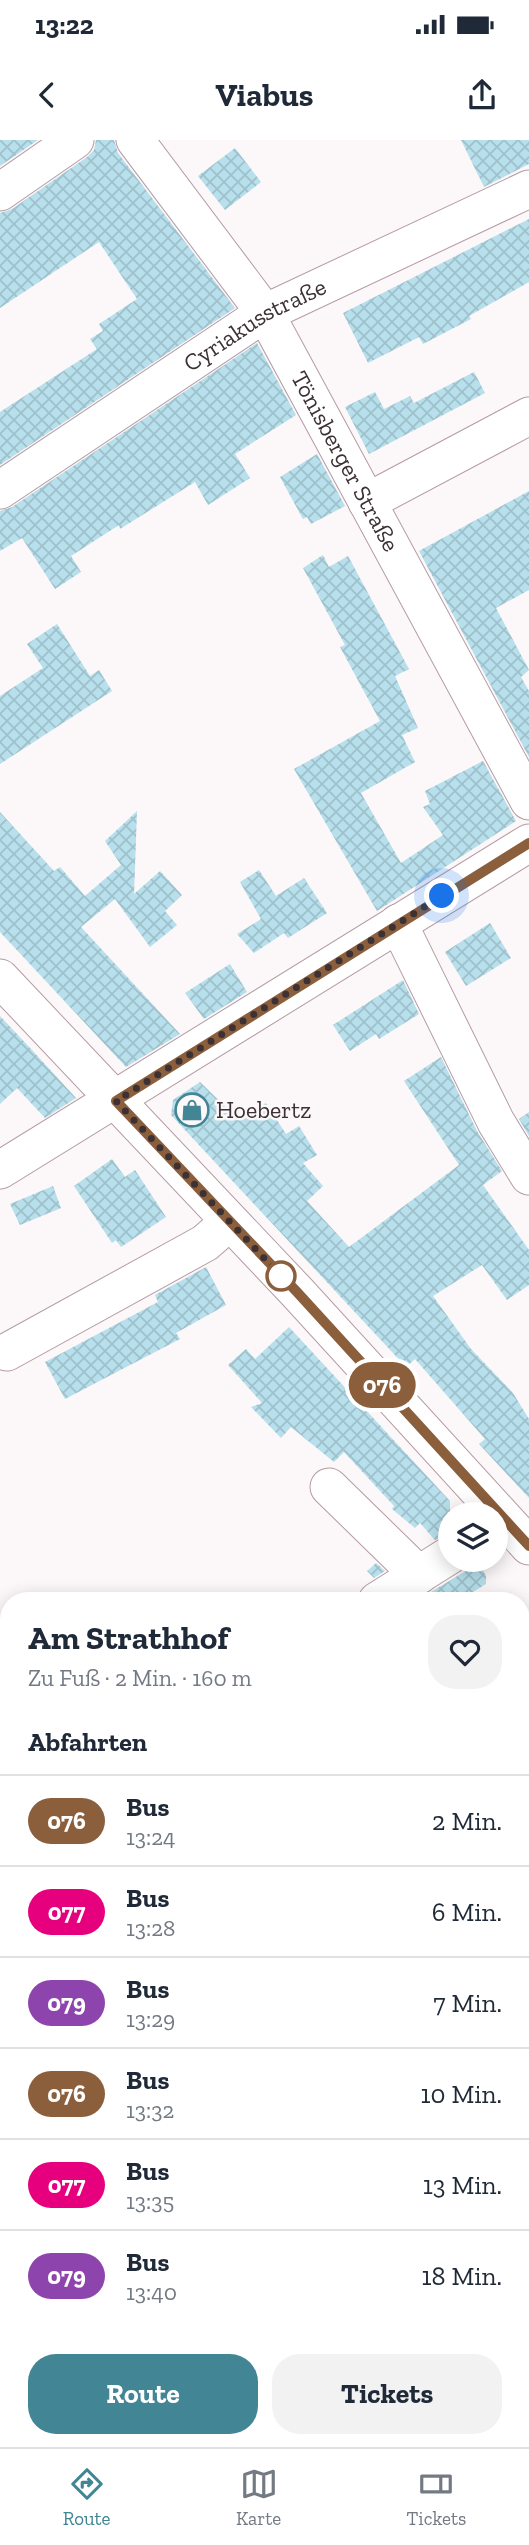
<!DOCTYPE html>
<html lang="de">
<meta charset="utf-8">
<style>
:root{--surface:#fff;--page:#f2f2f3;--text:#1f2937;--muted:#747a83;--line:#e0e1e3;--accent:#428595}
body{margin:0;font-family:"Zilla Slab",serif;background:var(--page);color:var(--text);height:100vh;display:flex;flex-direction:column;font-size:26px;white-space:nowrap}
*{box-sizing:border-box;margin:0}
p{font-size:23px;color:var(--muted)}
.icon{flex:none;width:38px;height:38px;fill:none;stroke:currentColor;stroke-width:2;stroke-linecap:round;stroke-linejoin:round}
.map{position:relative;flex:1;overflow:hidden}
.panel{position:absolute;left:0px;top:1452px;width:530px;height:856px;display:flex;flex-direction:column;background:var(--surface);border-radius:28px 28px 0 0;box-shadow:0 4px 18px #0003}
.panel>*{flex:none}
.badge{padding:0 14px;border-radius:23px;font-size:24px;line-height:46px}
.fabs{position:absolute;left:438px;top:1362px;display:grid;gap:14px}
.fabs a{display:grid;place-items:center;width:70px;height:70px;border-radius:50%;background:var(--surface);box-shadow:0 4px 18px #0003;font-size:35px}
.you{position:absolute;width:35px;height:35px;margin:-18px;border:5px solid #fff;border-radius:50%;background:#1a73e8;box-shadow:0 0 0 10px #1a73e833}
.map>.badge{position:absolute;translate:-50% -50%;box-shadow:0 0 0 4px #fff}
h2{padding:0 28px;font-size:26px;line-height:63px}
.round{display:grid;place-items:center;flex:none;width:74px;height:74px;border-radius:28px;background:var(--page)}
.head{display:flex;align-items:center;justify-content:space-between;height:119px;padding:0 28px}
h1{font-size:33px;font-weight:700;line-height:52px}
.cta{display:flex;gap:14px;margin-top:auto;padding:14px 28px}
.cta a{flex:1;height:80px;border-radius:28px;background:var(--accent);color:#fff;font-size:28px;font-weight:700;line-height:80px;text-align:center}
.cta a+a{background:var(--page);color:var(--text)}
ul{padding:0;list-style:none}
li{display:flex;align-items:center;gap:21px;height:91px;padding:0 28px;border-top:2px solid var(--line)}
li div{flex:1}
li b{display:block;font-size:26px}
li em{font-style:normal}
li .badge{min-width:77px;font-weight:700;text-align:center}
.status{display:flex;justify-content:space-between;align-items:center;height:49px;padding:0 35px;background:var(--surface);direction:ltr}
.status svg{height:19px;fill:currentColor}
header{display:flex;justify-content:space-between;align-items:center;height:91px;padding:0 28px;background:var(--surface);font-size:32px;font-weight:700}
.menu{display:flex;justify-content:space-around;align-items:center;height:98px;border-top:2px solid var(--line);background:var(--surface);font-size:19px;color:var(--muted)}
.menu a{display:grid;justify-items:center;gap:4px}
.menu .on{color:var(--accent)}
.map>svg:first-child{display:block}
.park{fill:url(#park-dots)}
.building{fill:url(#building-cross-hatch)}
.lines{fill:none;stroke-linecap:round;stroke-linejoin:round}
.minor-casing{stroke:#b59ba3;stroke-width:39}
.path{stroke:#9e9698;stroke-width:4.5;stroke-dasharray:5 3.5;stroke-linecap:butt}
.minor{stroke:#fff;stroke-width:37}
.line-casing{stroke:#fff;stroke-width:16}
.line{stroke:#8b5e3c;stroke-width:10}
.walk{stroke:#3c3134;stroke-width:7;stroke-dasharray:0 12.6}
.stop-dot{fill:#fff;stroke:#8b5e3c;stroke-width:3.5}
.labels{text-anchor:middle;stroke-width:5;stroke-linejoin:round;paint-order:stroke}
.street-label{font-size:24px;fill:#3c3134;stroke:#fcf7f8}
.poi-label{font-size:24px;fill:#3c3134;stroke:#fcf7f8;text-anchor:start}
</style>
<div class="status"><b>13:22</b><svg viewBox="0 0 49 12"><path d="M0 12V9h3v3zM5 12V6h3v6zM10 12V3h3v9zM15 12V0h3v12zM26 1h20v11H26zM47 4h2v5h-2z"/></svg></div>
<header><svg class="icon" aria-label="back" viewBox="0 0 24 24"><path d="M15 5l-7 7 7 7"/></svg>Viabus<svg class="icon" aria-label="share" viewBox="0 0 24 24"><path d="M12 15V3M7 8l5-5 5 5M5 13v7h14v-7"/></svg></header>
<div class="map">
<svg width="529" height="2307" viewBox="0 0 529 2307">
<defs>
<pattern id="park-dots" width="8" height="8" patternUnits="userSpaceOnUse" patternTransform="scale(1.75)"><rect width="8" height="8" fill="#eed5dc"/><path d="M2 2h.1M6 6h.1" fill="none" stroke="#cdb7bd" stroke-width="1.8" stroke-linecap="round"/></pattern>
<pattern id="building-cross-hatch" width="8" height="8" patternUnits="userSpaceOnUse" patternTransform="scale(1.75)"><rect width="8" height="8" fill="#b7e0ec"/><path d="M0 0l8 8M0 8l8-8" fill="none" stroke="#9ec1cb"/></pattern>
</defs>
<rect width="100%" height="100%" fill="#fcf7f8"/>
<!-- park -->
<g class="park">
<polygon points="529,1662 529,1767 522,1771 522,1669"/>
<polygon points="0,2054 9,2078 9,2113 0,2118"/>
</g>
<!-- building -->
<g class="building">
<polygon points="0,0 38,0 0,26"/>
<polygon points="96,0 114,0 118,13 235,168 0,325 0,272 97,209 90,199 103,191 99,184 137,159 99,102 0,168 0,73 12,69 87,17 94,10"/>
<polygon points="461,0 529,0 529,24 484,47"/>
<polygon points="235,8 261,42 225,70 198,36"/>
<polygon points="529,79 529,142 469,176 471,179 423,204 419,197 368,223 343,173"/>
<polygon points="257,203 296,275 235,314 250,338 208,365 195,342 120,389 119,385 71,416 81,432 55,449 22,398 0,411 0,371 12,367"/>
<polygon points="474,232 485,253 369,314 345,267 375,252 384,269 410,256 414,263"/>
<polygon points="317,314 345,366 311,384 307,377 303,379 280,337"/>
<polygon points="529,351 529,450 496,468 529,530 521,537 529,551 529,617 419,411"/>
<polygon points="323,415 329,427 348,416 409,529 395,536 418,588 402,595 415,622 361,653 401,723 443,695 423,667 430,664 425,651 483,621 516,681 377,771 294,629 380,581 340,507 345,505 303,428"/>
<polygon points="57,484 90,536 99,530 112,551 0,624 0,556 43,528 27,504"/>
<polygon points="137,671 134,754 160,731 182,755 165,771 177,785 150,807 115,759 81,787 180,894 126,927 0,792 0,672 54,731 60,727 85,756 121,725 105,701"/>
<polygon points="259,730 276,756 304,738 327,773 288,798 284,793 254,813 237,794 261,779 240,742"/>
<polygon points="490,783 511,818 466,846 445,812"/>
<polygon points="230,824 247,852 204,879 185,853"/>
<polygon points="403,840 419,874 379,899 376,894 350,911 333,885"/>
<polygon points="0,876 32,910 76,958 45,978 17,948 0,964"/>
<polygon points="441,917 477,991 502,1031 483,1045 529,1110 529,1145 507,1160 482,1125 433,1156 471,1209 513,1253 529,1279 529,1358 479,1304 485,1299 415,1219 406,1227 171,975 173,960 200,942 239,980 266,963 286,994 299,986 317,1015 303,1023 323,1046 307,1061 349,1107 459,1025 404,941"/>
<polygon points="529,972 529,996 519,979"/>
<polygon points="112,1019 125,1037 135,1030 166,1077 121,1107 116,1100 112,1103 74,1046"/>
<polygon points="53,1046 61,1068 20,1085 10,1064"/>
<polygon points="206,1127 226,1165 176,1193 180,1199 65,1259 45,1222 158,1162 155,1155"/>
<polygon points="289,1187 450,1361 450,1394 435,1400 420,1383 415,1388 392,1369 394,1366 344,1312 334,1322 291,1287 281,1298 251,1267 262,1263 228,1225 246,1209 255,1219"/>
<polygon points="376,1423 385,1431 374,1438 367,1431"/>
<polygon points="479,1423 486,1436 486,1444 458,1461 416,1461"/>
</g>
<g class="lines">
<defs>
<g id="minor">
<path id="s1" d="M 135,0 L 265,173 L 529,661"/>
<polyline points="0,52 75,0"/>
<path id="s2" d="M 0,350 L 265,173 L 529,49"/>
<polyline points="367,362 529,276"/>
<polyline points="398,783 496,982 529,1036"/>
<polyline points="0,838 297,1152 529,1406"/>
<polyline points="0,1030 529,703"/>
<polyline points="7,1212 205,1103 229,1082"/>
<polyline points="329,1347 419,1435"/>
<polyline points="377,1461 450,1415"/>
<polyline points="0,1686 9,1681"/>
<polyline points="522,1954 529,1949"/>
<polyline points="0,2019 9,2043"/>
<polyline points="0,2264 9,2259"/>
<polyline points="115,2300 119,2307"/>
</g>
</defs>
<!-- minor casing -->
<use href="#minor" class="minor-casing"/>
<!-- path -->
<polyline class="path" points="522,1729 529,1723"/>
<!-- minor -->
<use href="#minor" class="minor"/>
</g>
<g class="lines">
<defs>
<polyline id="line" points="529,703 116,961 297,1152 529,1406"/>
</defs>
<!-- line casing -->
<use href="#line" class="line-casing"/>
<!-- line -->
<use href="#line" class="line"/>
<!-- walk -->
<polyline class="walk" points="281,1136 116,961 442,756"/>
</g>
<!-- icons -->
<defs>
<symbol id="shop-ring" viewBox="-11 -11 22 22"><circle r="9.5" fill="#fcf7f8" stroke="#428595" stroke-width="1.5"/><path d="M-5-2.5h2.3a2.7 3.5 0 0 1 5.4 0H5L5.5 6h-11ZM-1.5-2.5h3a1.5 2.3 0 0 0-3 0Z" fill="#428595"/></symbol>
</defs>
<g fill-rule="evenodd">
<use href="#shop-ring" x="173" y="951" width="38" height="38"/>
</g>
<!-- markers -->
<circle class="stop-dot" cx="281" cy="1136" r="14"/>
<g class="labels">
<!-- street labels -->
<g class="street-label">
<text dy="8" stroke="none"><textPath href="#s2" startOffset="304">Cyriakusstraße</textPath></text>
<text dy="8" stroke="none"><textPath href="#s1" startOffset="385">Tönisberger Straße</textPath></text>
</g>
<!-- poi labels -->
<g class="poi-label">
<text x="216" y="978">Hoebertz</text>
</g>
</g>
</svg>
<div class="fabs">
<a><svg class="icon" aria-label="layers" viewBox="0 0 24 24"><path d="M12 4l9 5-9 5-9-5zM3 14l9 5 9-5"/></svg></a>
</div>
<div class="you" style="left:442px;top:756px"></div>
<b class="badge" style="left:382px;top:1245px;background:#8b5e3c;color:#fff">076</b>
<section class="panel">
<div class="head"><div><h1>Am Strathhof</h1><p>Zu Fuß · 2 Min. · 160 m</p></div><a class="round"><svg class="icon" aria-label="heart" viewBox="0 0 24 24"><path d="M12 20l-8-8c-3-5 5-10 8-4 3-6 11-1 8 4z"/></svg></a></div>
<h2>Abfahrten</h2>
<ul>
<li><span class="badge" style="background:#8b5e3c;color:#fff">076</span><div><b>Bus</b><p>13:24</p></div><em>2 Min.</em></li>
<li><span class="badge" style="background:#e6007e;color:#fff">077</span><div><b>Bus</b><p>13:28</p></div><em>6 Min.</em></li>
<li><span class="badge" style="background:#8e44ad;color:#fff">079</span><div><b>Bus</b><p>13:29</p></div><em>7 Min.</em></li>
<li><span class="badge" style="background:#8b5e3c;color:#fff">076</span><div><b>Bus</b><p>13:32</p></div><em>10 Min.</em></li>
<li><span class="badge" style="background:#e6007e;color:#fff">077</span><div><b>Bus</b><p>13:35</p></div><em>13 Min.</em></li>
<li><span class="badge" style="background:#8e44ad;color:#fff">079</span><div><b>Bus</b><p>13:40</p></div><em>18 Min.</em></li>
</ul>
<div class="cta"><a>Route</a><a>Tickets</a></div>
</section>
</div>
<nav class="menu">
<a class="on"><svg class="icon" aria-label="directions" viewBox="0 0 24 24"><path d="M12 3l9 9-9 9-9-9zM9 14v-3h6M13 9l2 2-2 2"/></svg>Route</a>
<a><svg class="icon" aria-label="map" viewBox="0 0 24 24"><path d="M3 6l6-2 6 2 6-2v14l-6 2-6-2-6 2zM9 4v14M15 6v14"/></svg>Karte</a>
<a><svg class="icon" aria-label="tickets" viewBox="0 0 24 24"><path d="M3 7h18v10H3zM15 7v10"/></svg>Tickets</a>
</nav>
